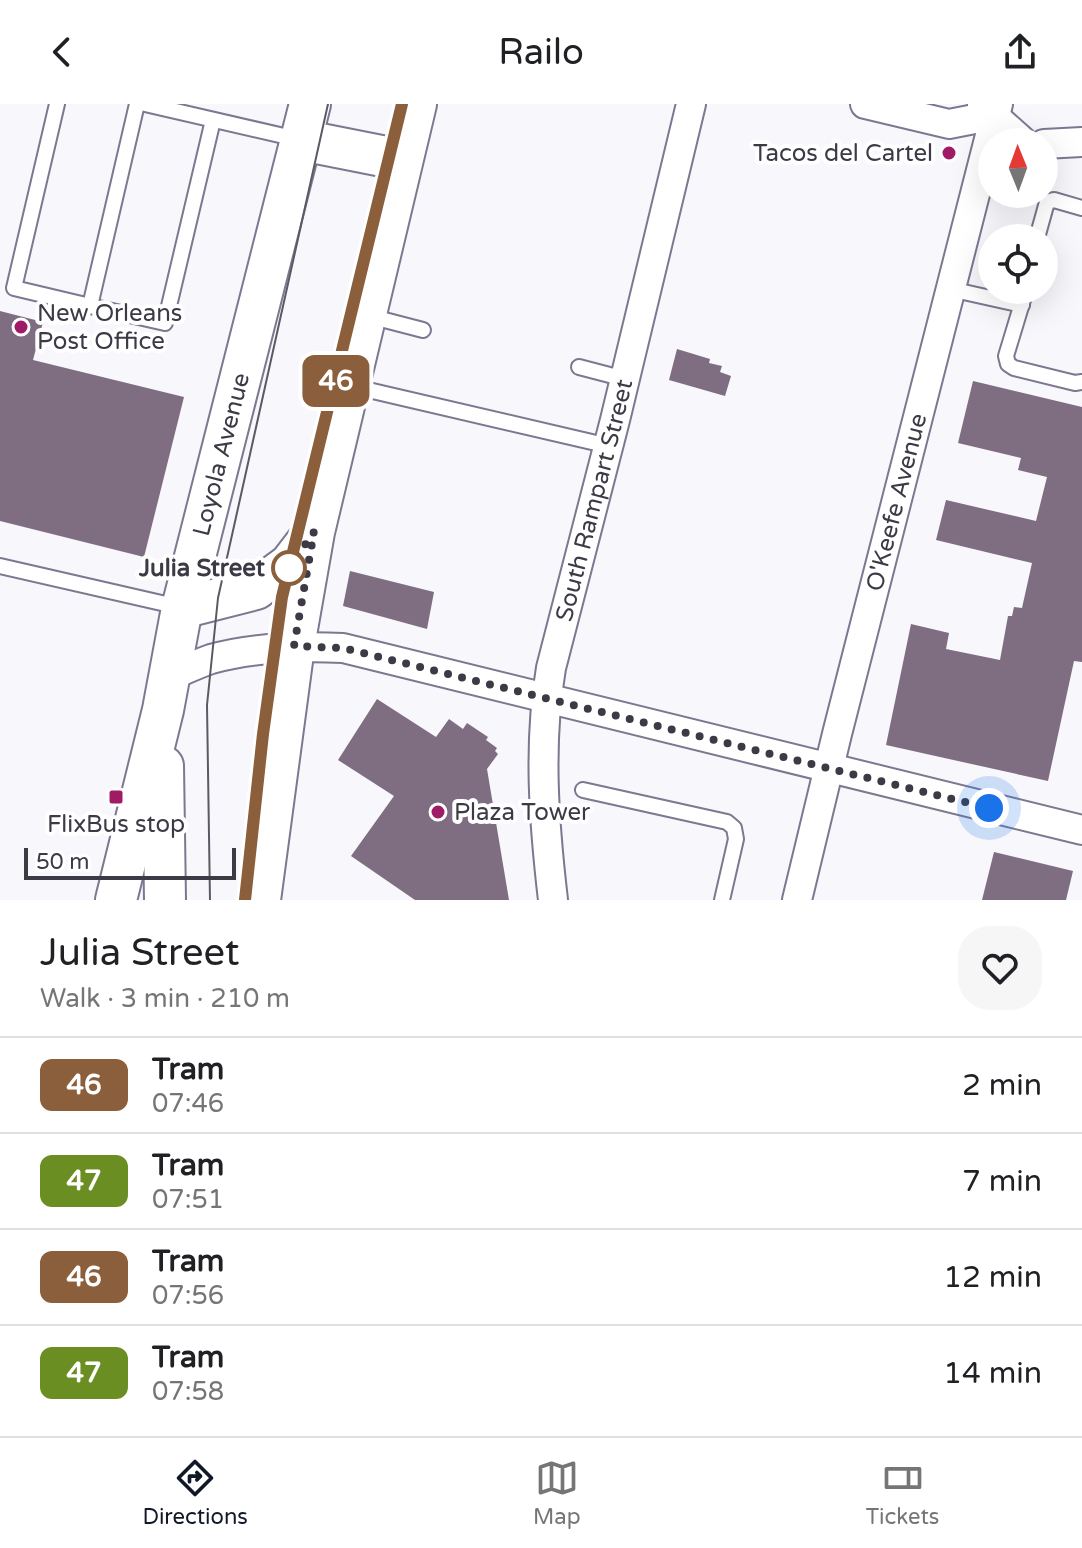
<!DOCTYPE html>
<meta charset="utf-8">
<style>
:root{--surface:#fff;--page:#f6f6f6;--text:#202124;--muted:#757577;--line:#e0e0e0;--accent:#111827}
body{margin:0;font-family:"Varela Round",sans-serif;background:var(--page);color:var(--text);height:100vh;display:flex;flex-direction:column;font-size:30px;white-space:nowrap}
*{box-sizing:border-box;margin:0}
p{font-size:26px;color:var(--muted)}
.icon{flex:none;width:44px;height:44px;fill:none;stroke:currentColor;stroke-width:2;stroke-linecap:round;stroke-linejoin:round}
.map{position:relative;height:796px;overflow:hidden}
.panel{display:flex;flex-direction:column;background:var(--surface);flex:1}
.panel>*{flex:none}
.badge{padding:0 16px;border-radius:12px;font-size:28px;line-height:52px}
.needle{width:52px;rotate:359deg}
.buttons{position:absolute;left:978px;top:24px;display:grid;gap:16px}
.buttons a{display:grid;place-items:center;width:80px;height:80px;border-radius:50%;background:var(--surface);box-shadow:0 8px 32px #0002;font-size:40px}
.scale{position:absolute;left:24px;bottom:20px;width:212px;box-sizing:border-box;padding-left:8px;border:4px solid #3d3a46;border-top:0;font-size:22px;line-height:28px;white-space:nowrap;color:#3d3a46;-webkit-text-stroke:6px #fff;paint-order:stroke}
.you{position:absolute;width:40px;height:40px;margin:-20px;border:6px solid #fff;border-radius:50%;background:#1a73e8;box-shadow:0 0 0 12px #1a73e833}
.map>.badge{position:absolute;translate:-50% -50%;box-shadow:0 0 0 4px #fff}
.round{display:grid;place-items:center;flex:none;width:84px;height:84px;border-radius:32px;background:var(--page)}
.summary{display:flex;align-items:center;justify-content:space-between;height:136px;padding:0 40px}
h1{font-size:38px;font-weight:600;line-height:60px}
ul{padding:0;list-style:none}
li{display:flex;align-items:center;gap:24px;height:96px;padding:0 40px;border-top:2px solid var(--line)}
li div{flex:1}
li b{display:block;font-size:30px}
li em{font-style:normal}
li .badge{min-width:88px;font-weight:700;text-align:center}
header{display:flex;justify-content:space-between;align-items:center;height:104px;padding:0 40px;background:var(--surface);font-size:36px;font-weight:600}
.tabs{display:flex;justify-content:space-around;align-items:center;height:112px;border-top:2px solid var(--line);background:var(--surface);font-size:22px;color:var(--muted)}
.tabs a{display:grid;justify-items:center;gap:4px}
.tabs .current{color:var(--accent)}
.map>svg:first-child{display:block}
.building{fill:#7f6d82}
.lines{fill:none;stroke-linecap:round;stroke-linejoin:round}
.service-casing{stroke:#7d7790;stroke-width:18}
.minor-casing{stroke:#7d7790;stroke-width:32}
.secondary-casing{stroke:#7d7790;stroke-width:44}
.service{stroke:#fff;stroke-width:14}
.minor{stroke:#fff;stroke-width:28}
.secondary{stroke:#fff;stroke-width:40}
.tram{stroke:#5b5963;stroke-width:2}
.line-casing{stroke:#fff;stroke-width:18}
.line{stroke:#8b5e3c;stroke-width:12}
.walk{stroke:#3d3a46;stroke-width:8;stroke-dasharray:0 14.4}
.poi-dot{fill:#a11a66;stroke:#fff;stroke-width:3}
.stop-dot{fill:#fff;stroke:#8b5e3c;stroke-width:4}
.labels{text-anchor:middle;stroke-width:8;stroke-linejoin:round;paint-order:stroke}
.poi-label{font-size:24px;fill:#3d3a46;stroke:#fff;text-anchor:start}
.street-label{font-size:24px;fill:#3d3a46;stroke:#fff}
.stop-label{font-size:24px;font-weight:bold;fill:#3d3a46;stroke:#fff;text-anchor:end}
</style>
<header><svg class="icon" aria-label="back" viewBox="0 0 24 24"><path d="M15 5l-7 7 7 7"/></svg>Railo<svg class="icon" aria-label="share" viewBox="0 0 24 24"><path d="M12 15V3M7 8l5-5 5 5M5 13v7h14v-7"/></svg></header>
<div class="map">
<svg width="1082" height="796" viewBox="0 0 1082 796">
<rect width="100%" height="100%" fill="#f8f7fc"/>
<!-- building -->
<g class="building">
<polygon points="0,207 43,218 33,256 184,293 144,453 0,417"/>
<polygon points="677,245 710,255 709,259 722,262 720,268 731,272 725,292 669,276"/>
<polygon points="973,277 1082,303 1082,558 1074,557 1048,677 886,641 911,520 949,529 946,545 1000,556 1008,512 1012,512 1014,503 1022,504 1032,459 936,436 946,396 1036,417 1047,373 1018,366 1021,354 958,339"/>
<polygon points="350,467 434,488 427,525 343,502"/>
<polygon points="377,595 436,633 449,615 463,625 467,619 488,633 486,636 497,644 495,647 498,650 487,665 509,796 415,796 351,752 394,692 338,656"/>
<polygon points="994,748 1073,767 1066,796 982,796"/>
</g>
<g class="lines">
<defs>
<g id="service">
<polyline points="57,0 14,184 90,202 137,0"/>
<polyline points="145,0 297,35"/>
<polyline points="1037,134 1047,98 1054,96 1082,104"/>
<polyline points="950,185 1022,201"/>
<polyline points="1026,186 1006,252 1008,260 1014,264 1075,279 1082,278"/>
<polyline points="90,202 165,219 213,16"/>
<polyline points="369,212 423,226"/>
<polyline points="579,263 625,275"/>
<polyline points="351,282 609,342"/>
<polyline points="0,462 179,503"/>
<polyline points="583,686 727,718 734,724 736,735 722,796"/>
</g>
<g id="minor">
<polyline points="865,0 949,20 995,11"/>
<polyline points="982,1 1023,38"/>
<polyline points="1044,40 1082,38"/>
<path d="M 170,572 C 184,566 197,560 211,555 C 253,543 299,542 343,544 L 1082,726"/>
<path id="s1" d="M 553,796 C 544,719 538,641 551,564 L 615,316 L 691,0"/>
<path id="s2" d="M 797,796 L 837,630 L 998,0"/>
</g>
<g id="secondary">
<polyline points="301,36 402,56"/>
<polyline points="182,504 256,485 290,460 313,430"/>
<polyline points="163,662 165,796"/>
<path id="s3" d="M 116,796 L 163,606 L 182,504 L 310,0"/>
<polyline points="260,796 294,542 314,428 416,0"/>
</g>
</defs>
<!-- service casing -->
<use href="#service" class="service-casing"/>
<!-- minor casing -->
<use href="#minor" class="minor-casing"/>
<!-- secondary casing -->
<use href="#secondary" class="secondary-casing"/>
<!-- service -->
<use href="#service" class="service"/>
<!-- minor -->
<use href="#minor" class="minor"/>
<!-- secondary -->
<use href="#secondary" class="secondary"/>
<!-- tram -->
<g class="tram">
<polyline points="210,796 207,601 218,494 328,0"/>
<polyline points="245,796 263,630 282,493 401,0"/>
</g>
</g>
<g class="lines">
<defs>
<polyline id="line" points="245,796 263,630 282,493 402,0"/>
</defs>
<!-- line casing -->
<use href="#line" class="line-casing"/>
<!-- line -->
<use href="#line" class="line"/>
<!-- walk -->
<polyline class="walk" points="289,464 314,428 294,542 343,544 989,704"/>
</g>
<!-- markers -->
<g class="poi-dot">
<circle cx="949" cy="49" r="8"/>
<circle cx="21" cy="223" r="8"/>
<rect x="108" y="685" width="16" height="16" rx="4"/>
<circle cx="438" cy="708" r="8"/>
</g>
<circle class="stop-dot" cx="289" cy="464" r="16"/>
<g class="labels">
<!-- poi labels -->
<g class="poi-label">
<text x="933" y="57" text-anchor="end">Tacos del Cartel</text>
<text x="37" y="217">New Orleans<tspan x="37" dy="28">Post Office</tspan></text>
<text x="454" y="716">Plaza Tower</text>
<text x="116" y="728" text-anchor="middle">FlixBus stop</text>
</g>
<!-- street labels -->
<g class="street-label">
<text dy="8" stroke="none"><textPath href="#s3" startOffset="458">Loyola Avenue</textPath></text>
<text dy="8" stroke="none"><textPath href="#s1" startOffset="406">South Rampart Street</textPath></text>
<text dy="8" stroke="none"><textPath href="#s2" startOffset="410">O'Keefe Avenue</textPath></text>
</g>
<!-- stop labels -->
<g class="stop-label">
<text x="265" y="472">Julia Street</text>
</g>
</g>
</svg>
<div class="buttons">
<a><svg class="needle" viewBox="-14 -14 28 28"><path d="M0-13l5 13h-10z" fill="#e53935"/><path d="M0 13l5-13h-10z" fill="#757577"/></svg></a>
<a><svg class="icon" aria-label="locate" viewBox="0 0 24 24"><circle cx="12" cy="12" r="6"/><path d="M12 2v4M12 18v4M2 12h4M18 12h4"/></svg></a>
</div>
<div class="scale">50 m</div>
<div class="you" style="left:989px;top:704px"></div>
<b class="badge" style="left:336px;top:277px;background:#8b5e3c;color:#fff">46</b>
</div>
<section class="panel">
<div class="summary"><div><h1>Julia Street</h1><p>Walk · 3 min · 210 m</p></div><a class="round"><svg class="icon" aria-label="heart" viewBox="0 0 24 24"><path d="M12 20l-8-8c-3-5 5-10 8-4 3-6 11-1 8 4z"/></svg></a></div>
<ul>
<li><span class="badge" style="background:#8b5e3c;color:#fff">46</span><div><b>Tram</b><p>07:46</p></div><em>2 min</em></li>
<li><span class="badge" style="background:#6b8e23;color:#fff">47</span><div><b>Tram</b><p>07:51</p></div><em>7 min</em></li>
<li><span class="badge" style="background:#8b5e3c;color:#fff">46</span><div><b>Tram</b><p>07:56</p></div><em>12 min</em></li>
<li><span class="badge" style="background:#6b8e23;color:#fff">47</span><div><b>Tram</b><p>07:58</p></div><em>14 min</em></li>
</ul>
</section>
<nav class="tabs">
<a class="current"><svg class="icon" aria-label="directions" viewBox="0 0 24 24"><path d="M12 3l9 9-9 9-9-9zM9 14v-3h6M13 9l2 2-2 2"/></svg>Directions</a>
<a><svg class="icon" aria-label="map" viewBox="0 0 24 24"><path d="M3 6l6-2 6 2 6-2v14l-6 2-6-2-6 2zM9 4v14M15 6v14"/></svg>Map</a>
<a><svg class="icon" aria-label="tickets" viewBox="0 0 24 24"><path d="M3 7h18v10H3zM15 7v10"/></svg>Tickets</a>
</nav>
